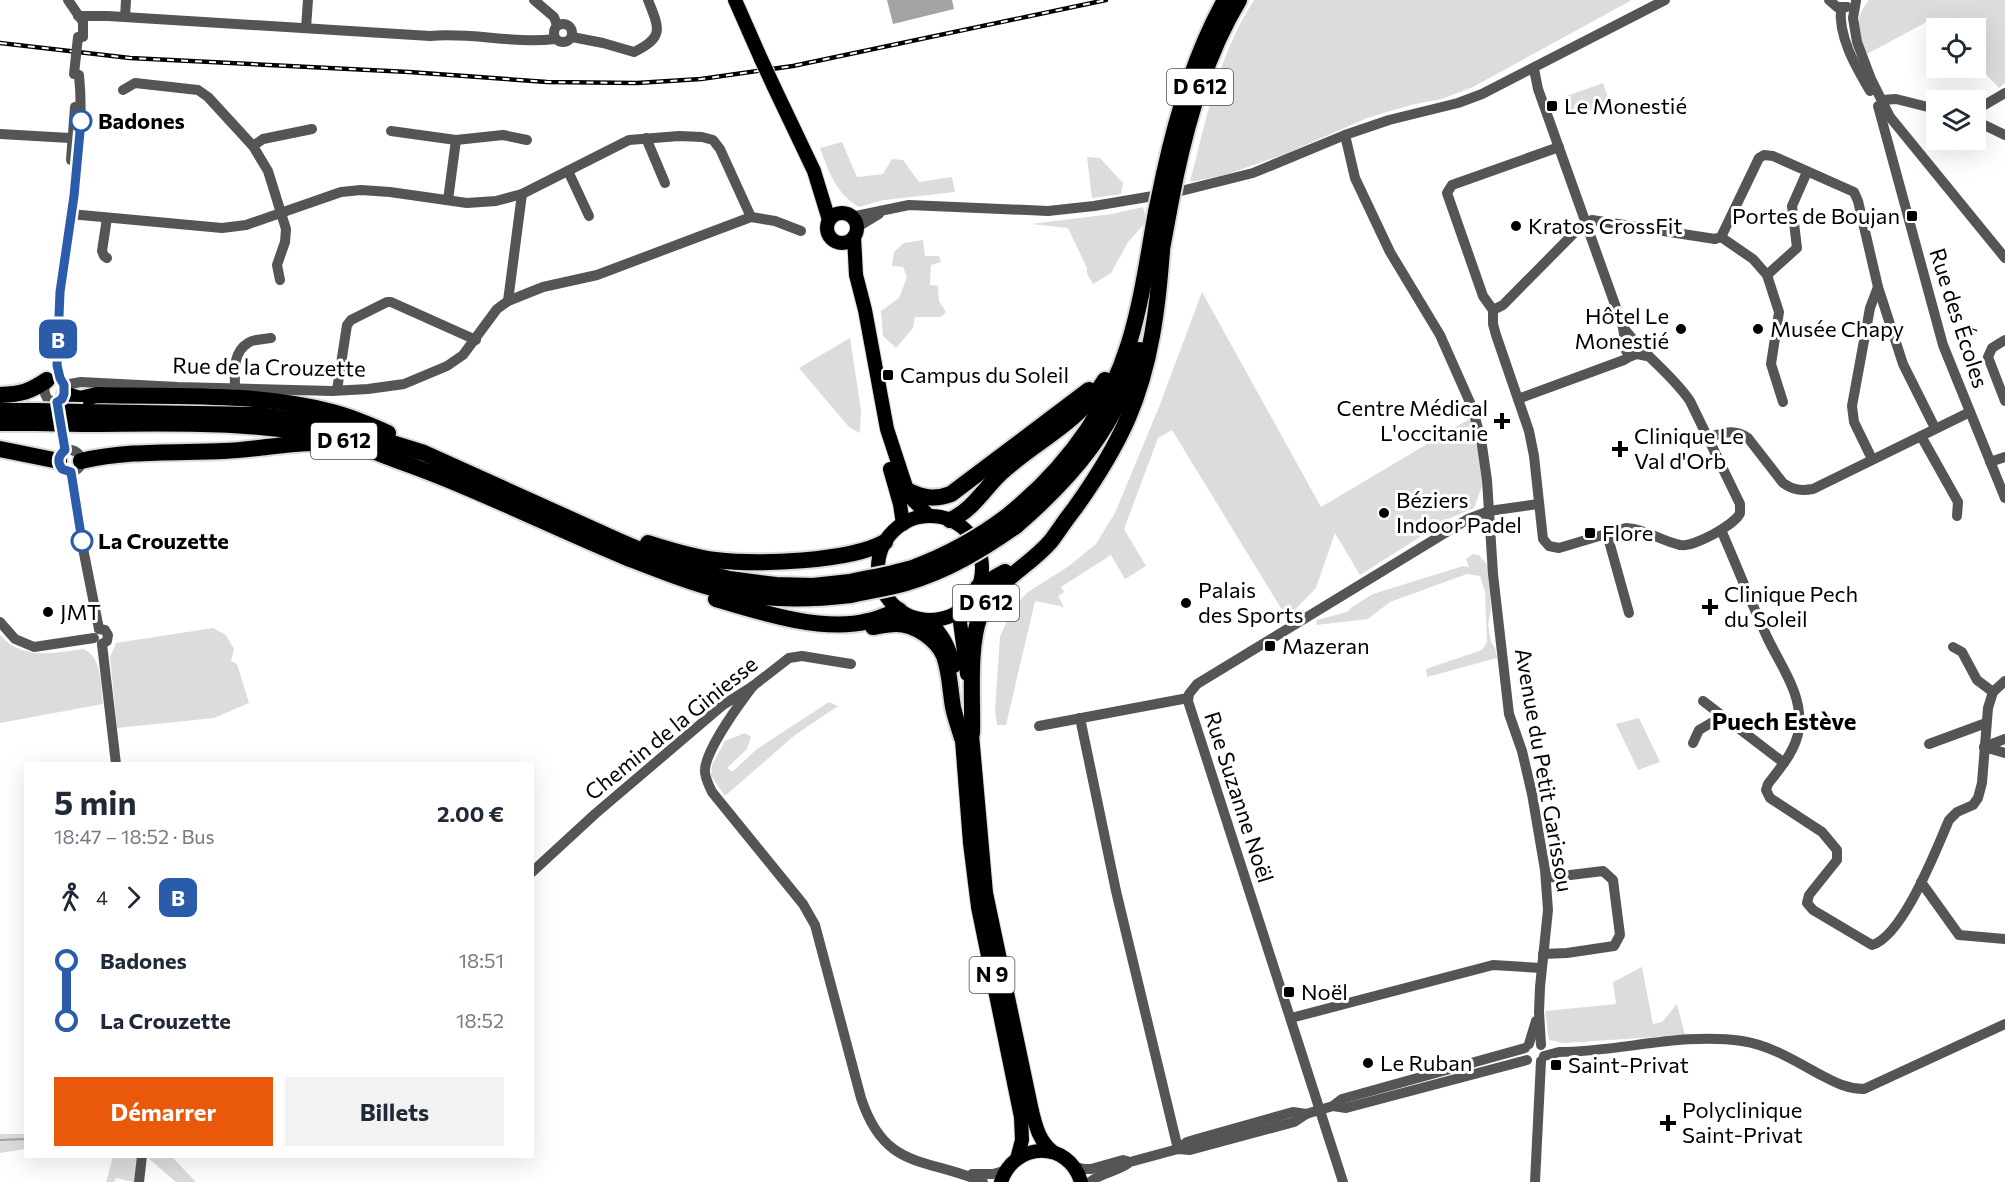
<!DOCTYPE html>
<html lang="fr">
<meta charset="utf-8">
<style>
:root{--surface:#fff;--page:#f2f2f3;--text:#1f2937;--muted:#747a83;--accent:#ea580c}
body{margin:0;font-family:Commissioner,sans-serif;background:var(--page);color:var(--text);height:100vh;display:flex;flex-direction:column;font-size:22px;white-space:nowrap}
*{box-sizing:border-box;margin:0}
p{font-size:20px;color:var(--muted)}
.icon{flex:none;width:33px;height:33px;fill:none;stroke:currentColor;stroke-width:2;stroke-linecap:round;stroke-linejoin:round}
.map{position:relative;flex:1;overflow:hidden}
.details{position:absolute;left:24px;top:762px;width:510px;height:396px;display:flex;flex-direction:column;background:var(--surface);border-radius:0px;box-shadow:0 6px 24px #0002}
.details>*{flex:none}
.badge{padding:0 12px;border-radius:9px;font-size:21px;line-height:39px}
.controls{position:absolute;left:1926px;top:18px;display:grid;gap:12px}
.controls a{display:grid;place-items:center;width:60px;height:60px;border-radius:0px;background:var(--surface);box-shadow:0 6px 24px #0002;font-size:30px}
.map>.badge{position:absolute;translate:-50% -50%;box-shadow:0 0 0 3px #fff}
.legs{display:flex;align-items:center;gap:9px;height:66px;padding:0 30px;font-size:20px}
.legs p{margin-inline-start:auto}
.summary{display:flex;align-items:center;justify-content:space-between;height:102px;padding:0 30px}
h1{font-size:33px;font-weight:700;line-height:45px}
.primary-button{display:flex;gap:12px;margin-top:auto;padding:12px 30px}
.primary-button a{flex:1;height:69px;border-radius:0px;background:var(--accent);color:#fff;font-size:24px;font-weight:700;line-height:69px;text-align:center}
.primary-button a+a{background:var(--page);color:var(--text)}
ul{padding:0 30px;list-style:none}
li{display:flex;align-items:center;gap:21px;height:60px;font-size:22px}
li i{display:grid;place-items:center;width:9px;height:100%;margin:0 8px;background:currentColor}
li i::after{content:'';width:15px;height:15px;margin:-8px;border:4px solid;border-radius:50%;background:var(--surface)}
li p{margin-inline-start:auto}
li:first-child i{background:linear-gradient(#0000 50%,currentColor 0)}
li:last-child i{background:linear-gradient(currentColor 50%,#0000 0)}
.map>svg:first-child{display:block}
.green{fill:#dcdcdc}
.water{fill:#a3a3a3}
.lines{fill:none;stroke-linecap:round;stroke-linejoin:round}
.stream{stroke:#a3a3a3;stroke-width:2}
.major-casing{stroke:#dbdbdb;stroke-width:16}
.highway-casing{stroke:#dbdbdb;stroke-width:20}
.minor{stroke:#555;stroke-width:10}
.major{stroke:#000;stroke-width:14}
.highway{stroke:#000;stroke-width:16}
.rail-casing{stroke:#000;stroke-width:4.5}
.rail{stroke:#fff;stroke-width:2;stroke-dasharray:7;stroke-linecap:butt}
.major-bridge-casing{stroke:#dbdbdb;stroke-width:16;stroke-linecap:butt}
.highway-bridge-casing{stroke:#dbdbdb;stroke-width:20;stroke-linecap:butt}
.minor-bridge{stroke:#555;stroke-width:10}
.major-bridge{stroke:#000;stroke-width:14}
.highway-bridge{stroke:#000;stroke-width:16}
.line-1-casing{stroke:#fff;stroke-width:14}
.line-1{stroke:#2a5caa;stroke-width:9}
.poi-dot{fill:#000;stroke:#fff;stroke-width:2}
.stop-1-dot{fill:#fff;stroke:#2a5caa;stroke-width:3}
.labels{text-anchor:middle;stroke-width:6;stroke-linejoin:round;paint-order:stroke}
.shield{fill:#fff;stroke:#4c4c4c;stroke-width:1.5}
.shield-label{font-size:21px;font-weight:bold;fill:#000}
.poi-label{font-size:22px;fill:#000;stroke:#fff;text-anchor:start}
.stop-label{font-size:22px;font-weight:bold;fill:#000;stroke:#fff;text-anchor:start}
.street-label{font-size:22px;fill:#000;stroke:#fff}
.neighbourhood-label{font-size:24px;font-weight:bold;fill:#000;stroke:#fff}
</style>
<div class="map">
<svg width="2005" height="1182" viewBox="0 0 2005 1182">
<rect width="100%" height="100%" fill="#fff"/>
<!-- green -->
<g class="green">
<path d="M 1254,0 L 1632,0 L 1473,87 L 1441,99 L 1411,105 L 1367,118 L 1285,154 L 1225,175 L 1190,182 C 1207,117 1217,58 1254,0 Z"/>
<path d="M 1869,0 L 2005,0 L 2005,83 L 1999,88 L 1976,64 L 1976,28 L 1945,28 L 1936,17 L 1867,54 L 1864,52 C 1858,30 1853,19 1869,0 Z"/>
<polygon points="1603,83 1610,103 1571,117 1564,97"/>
<path d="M 842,142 L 857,177 L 883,174 L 892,159 L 903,160 L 919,182 L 952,177 L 955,192 L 884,200 L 859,207 C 836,193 829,173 820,148 Z"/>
<polygon points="1087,157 1100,158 1123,183 1121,194 1092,198"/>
<polygon points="1143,207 1147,221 1128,242 1111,273 1093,284 1087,274 1087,268 1068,228 1031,224 1112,214"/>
<polygon points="923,240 925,256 939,256 941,262 931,265 930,285 938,286 939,301 946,312 941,317 915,317 913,328 896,348 883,336 881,311 899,298 907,277 903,267 892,266 894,252 904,243"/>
<polygon points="1202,292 1321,507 1471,418 1484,481 1474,508 1448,519 1360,575 1335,533 1316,588 1287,618 1172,430 1158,438 1124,529 1146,566 1125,579 1111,555 1061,587 1064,592 1058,596 1064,607 1035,601 1006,725 997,725 995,710 1000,637 1012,608 1028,592 1069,566 1096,544 1115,513 1159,407"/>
<polygon points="850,338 861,410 860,433 849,427 799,368"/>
<polygon points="1473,554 1479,555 1488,566 1491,609 1488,625 1491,642 1495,648 1497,658 1427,677 1426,669 1482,650 1487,642 1485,592 1480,576 1467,574 1390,602 1368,619 1316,625 1317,620 1347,612 1352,607 1373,594 1463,566 1469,567 1466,559"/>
<polygon points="213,628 226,635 234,649 231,661 237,664 249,703 214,718 117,728 110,657 116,643"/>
<path d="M 0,635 C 24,661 52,653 83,649 C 102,655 101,687 103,704 L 0,723 Z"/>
<polygon points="829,702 838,706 795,735 725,796 711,776 712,765 725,741 745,733 751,737 747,749 727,768 732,772 757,749"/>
<polygon points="1639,718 1660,762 1638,770 1616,724"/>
<polygon points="1642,967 1653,1024 1662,1022 1677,1004 1685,1035 1564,1043 1549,1040 1545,1011 1616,1004 1613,982"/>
<polygon points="0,1134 25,1134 25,1149 0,1153"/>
<polygon points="113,1157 137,1157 134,1182 116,1178 114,1182 106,1182"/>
<polygon points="147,1157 172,1157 196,1182 176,1182"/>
</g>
<!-- water -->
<polygon class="water" points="887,0 952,0 954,9 893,24"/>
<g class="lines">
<!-- stream -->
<polyline class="stream" points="0,1140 26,1139"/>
<defs>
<g id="major">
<polyline points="735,0 761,59"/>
<polyline points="774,87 814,171 829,220"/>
<circle cx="842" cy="228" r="15"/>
<polyline points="854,237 856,275 865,310 887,429 907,490 913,500 929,516"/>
<polyline points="890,469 900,504 903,524"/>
<circle cx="930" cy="568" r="52"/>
<polyline points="963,608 960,622 967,674"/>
<path d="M 928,620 C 943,634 949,647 954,666"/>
<path d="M 971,723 L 986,893 L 1032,1111 C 1036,1127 1039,1141 1053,1152"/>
<polyline points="961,727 970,843 978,907 1021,1117 1022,1140 1017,1159"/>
<path d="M 1001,1182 C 1014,1141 1069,1140 1081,1182"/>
</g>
<g id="highway">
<path d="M 1164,174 C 1177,114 1195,54 1225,0"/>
<path d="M 1176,175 C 1189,115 1207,53 1239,0"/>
<polyline points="1160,260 1169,211"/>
<path d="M 65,394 L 80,399 L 97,395 C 174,397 258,392 332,412 C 352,417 370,425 388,433"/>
<path d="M 0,395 C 22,394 29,392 47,380"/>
<polyline points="0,411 37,411"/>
<polyline points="83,412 259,415 313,422 379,439 424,453 619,541 666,561 702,572 729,579 776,585 813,586 850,582"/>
<polyline points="0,423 36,423"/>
<path d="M 82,424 C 170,424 260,419 345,441 C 362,446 379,454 396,460 C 476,488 552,527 630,559 C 660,570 689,583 720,590 C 763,601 808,600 851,595"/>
<polyline points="0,449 59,461"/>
<path d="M 81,461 C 128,450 176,453 224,451 C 255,450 285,443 316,443"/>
<path d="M 907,490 C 922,498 935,500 951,494 L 1089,390"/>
<path d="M 1006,517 C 1063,471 1107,414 1129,343 C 1142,301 1148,256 1156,212"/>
<path d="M 950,520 C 972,511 984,489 1001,473 C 1037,440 1079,423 1105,380"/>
<path d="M 1016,526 C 1075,475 1116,426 1139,350"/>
<path d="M 648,543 C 670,550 693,557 715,560 C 757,565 849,562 885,542"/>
<polyline points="978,587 1005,572"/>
<path d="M 716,599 C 759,612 824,633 868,621 C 879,619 889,614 899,610"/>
<path d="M 873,627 C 880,626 888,624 896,624 C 915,624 937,639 944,656 C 950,672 950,690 953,707 C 955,717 959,728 962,738"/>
<path d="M 972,733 C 973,700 968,646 980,616 C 994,581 1028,568 1051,541 C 1059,530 1067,518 1075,508 C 1095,480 1114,450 1128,418 C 1151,365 1158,306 1162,250"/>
</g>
</defs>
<!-- major casing -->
<use href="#major" class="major-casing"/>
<!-- highway casing -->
<use href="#highway" class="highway-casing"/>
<!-- minor -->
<g class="minor">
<polyline points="68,0 83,22 83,37"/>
<polyline points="534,0 554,17 557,25"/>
<polyline points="1829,0 1837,7 1847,7"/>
<polyline points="1856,1 1853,18 1857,42 1871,79 1890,117 2005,258"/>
<path d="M 1841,8 C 1838,37 1856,67 1870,91"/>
<path d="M 78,16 L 108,16 L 430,36 C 472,32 513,44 555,39"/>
<polyline points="125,17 126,0"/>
<circle cx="563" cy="33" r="9"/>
<polyline points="306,28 308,0"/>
<path d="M 572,37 L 603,43 L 634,52 C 665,37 659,28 648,0"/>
<polyline points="1534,69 1538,89 1623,327 1626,351 1631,356 1637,354 1647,356"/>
<polyline points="123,90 135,83 198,90 208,97 253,146 268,171 286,229 285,242 277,265 280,280"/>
<polyline points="1882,100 1896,99 1936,109"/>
<polyline points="1878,106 1943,345 2005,498"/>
<polyline points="1976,110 2005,93"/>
<polyline points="1976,121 2005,135"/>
<polyline points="391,131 456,140 503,135 527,140"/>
<polyline points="0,134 70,138 76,142"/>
<polyline points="1345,135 1355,178 1390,252 1440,335 1472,407 1481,439 1487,480 1493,574 1509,714 1522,751 1532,794 1545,870 1548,910 1540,987 1539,1012 1541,1045"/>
<polyline points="646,138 665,183"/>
<polyline points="253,146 263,139 312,129"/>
<polyline points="71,160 75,107"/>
<polyline points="568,171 589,216"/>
<polyline points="448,200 456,140"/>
<polyline points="70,214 222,228 246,225 341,192 361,190 390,192 467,203 496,201 522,194 629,140 679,136 702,137 713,140 720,149 751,217"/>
<polyline points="851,217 909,205 1048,211 1094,206 1177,192 1253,173 1345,135 1389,120 1458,103 1482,94 1665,0"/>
<polyline points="107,218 102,251 104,256 107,258"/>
<polyline points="856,228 879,214"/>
<polyline points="1721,237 1753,259 1767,275 1779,312 1771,364 1783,402"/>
<polyline points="1767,275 1797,248 1792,206 1807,172"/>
<polyline points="508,301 522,194"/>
<polyline points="1493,310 1483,296 1447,193 1452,185 1559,147"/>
<path d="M 1623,327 C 1642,354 1671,373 1690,401 L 1740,504 C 1740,506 1740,511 1740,513 C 1735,525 1692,548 1680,545 C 1661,541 1646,529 1626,528 L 1559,548 L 1549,546 L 1543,539 L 1534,456 L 1529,431 L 1496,335 L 1493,324 L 1493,310 L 1503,305 L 1585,222 L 1592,220 L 1715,239 L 1721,237 L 1759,158 L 1764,155 L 1773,156 L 1854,192 L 1858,201 L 1878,287 L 1903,364 L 1935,428"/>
<polyline points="2005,340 1992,348 1988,357 2005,401"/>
<path d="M 47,380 C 43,387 44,394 48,400 L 57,402"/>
<polyline points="64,385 81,382 178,387 332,391 368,389 404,384 447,366 463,355 497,309 508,301 543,287 597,275 751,217 775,221 801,231"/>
<path d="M 235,388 C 235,372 232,353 248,343 C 253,339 265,339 271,338"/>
<polyline points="337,390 347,325 351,320 387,302 391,302 476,340"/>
<polyline points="1518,399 1624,360 1631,356"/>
<path d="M 57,402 C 62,400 64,397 65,392 C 65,382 58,376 57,366 C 54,347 59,322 60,302 C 63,226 87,152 79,75"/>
<polyline points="60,418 65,450"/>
<polyline points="1921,436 1958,502 1957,516"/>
<path d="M 1709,437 C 1723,433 1735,428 1748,438 L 1783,483 C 1793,490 1801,491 1813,489 L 1970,412"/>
<circle cx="70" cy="461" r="11"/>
<polyline points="1872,459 1854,422 1852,406 1870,308 1878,287"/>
<polyline points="1990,462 2005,457"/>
<polyline points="71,472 77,518 99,629"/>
<path d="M 1721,530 C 1737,566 1751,603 1768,639 C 1782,668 1803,695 1799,729 C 1796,750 1781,767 1768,784 L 1766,790 L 1770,798 L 1822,832 L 1837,850 L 1837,860 L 1809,895 L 1807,903 L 1813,910 L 1872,945 C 1903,936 1936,850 1949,820 L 1957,812 L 1973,805 L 1978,798 L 1982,783 L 1988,708 L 1993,692 L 2005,681"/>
<polyline points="1607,534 1629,613"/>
<polyline points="0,622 15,639 34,647 94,638"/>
<polyline points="99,629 105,630 108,635 107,641 102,644"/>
<polyline points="102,644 116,764"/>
<polyline points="1953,647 1962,652 1977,680 1993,692"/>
<path d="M 753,686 C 740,703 707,748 705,769 C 704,777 709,785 712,792 L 803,904 L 815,925 L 861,1098 C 885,1171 926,1157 983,1182"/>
<polyline points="1703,701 1784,763"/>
<polyline points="1080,718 1116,891 1178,1149"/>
<polyline points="1039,726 1188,698"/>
<polyline points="1693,743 1699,730 1723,716"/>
<polyline points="1929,744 1986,723"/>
<polyline points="1984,747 2005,739"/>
<polyline points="1984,747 2005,753"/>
<polyline points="532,872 595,814 723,705 753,686 789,658 802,656 851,664"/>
<polyline points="1921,882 1959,935 2005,939"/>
<polyline points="1543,954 1567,953 1614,946 1620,935 1613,880 1603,871 1546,878"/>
<polyline points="1291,1018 1493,965 1541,968"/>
<polyline points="1529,1044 1536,1021"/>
<path d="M 1544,1056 L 1559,1052 C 1619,1052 1683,1032 1742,1041 C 1769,1045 1794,1060 1817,1073 C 1833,1081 1845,1089 1864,1089 L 2005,1024"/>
<polyline points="1333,1106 1346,1108 1527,1060"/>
<polyline points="1178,1149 1187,1142 1197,1139 1293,1112 1306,1114"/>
<polyline points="1074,1167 1084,1169 1091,1169 1123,1160 1127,1161"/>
<polyline points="972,1174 993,1174 1007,1170"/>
<polyline points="139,1182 142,1156"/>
<path d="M 1090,1182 C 1102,1172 1118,1172 1130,1162 L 1178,1149 L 1190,1150 L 1294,1122 L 1306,1114 L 1333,1106 L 1342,1099 L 1525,1048"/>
<polyline points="1343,1182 1188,701 1189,694 1197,684 1468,519 1489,511 1538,504"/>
<polyline points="1535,1182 1541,1061"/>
</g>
<!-- major -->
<use href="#major" class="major"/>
<!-- highway -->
<use href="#highway" class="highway"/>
<defs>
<polyline id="rail" points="0,43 130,58 409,72 547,82 637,83 701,79 793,66 1106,0"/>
</defs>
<!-- rail casing -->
<use href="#rail" class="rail-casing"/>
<!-- rail -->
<use href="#rail" class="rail"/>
<defs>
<polyline id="major-bridge" points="761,59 774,87"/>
<g id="highway-bridge">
<polyline points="1169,211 1176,175"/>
<polyline points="1156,212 1164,174"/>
<polyline points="37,411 83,412"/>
<polyline points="36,423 82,424"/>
<path d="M 850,582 C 872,577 894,574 915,567 C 947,555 978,538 1006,517"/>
<path d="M 851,595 C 869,591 888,588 906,583 C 947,571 982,550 1016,526"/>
</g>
</defs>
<!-- major-bridge casing -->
<use href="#major-bridge" class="major-bridge-casing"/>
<!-- highway-bridge casing -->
<use href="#highway-bridge" class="highway-bridge-casing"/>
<!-- minor-bridge -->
<polyline class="minor-bridge" points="74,74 78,37"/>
<!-- major-bridge -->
<use href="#major-bridge" class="major-bridge"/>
<!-- highway-bridge -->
<use href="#highway-bridge" class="highway-bridge"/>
</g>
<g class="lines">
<defs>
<path id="line-1" d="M 81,121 L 74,196 L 60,292 L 57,365 L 60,378 L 64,385 L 64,394 L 62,399 L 57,402 L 65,450 C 58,456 57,462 62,469 L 71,472 L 82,541"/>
</defs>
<!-- line-1 casing -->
<use href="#line-1" class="line-1-casing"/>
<!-- line-1 -->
<use href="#line-1" class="line-1"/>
</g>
<!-- markers -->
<g class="poi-dot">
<rect x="1546" y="100" width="12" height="12" rx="3"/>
<rect x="1906" y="210" width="12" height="12" rx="3"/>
<circle cx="1516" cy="226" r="6"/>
<circle cx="1681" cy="329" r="6"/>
<circle cx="1758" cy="329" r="6"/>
<rect x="882" y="369" width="12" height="12" rx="3"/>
<path d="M1499 412h6v6h6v6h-6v6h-6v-6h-6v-6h6z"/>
<path d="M1617 440h6v6h6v6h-6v6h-6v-6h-6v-6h6z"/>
<circle cx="1384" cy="513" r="6"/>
<rect x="1584" y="527" width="12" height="12" rx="3"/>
<circle cx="1186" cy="603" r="6"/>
<path d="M1707 598h6v6h6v6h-6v6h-6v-6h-6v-6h6z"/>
<circle cx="48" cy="612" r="6"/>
<rect x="1264" y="640" width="12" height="12" rx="3"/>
<rect x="1283" y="986" width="12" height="12" rx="3"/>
<circle cx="1368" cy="1063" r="6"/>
<rect x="1550" y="1059" width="12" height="12" rx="3"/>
<path d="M1665 1114h6v6h6v6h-6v6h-6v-6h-6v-6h6z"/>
</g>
<g class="stop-1-dot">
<circle cx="81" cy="121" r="10"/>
<circle cx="82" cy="541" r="10"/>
</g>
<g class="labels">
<!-- shield labels -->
<g class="shield">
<rect x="1167" y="69" width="66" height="36" rx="4.5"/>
<rect x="311" y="423" width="66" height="36" rx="4.5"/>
<rect x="953" y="585" width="66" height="36" rx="4.5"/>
<rect x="969.5" y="957" width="45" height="36" rx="4.5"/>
</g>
<g class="shield-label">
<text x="1200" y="94">D 612</text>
<text x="344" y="448">D 612</text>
<text x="986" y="610">D 612</text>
<text x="992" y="982">N 9</text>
</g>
<!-- poi labels -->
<g class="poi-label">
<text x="1564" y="114">Le Monestié</text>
<text x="1900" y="224" text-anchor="end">Portes de Boujan</text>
<text x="1528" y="234">Kratos CrossFit</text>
<text x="1669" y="324" text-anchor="end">Hôtel Le<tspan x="1669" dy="25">Monestié</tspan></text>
<text x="1770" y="337">Musée Chapy</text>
<text x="900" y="383">Campus du Soleil</text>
<text x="1488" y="416" text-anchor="end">Centre Médical<tspan x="1488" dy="25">L'occitanie</tspan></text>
<text x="1634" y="444">Clinique Le<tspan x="1634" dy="25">Val d'Orb</tspan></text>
<text x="1396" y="508">Béziers<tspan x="1396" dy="25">Indoor Padel</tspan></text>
<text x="1602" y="541">Flore</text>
<text x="1198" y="598">Palais<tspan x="1198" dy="25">des Sports</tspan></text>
<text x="1724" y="602">Clinique Pech<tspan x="1724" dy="25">du Soleil</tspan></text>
<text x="60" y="620">JMT</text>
<text x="1282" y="654">Mazeran</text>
<text x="1301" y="1000">Noël</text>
<text x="1380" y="1071">Le Ruban</text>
<text x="1568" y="1073">Saint-Privat</text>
<text x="1682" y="1118">Polyclinique<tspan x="1682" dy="25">Saint-Privat</tspan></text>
</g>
<!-- stop labels -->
<g class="stop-label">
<text x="98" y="129">Badones</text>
<text x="98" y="549">La Crouzette</text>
</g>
<!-- street labels -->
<g class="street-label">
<text transform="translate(1959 318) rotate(72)" y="8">Rue des Écoles</text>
<text transform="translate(269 367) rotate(1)" y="8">Rue de la Crouzette</text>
<text transform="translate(671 728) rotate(-39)" y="8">Chemin de la Giniesse</text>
<text transform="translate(1544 770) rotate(80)" y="8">Avenue du Petit Garissou</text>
<text transform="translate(1239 797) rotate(72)" y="8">Rue Suzanne Noël</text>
</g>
<!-- neighbourhood labels -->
<g class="neighbourhood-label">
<text x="1784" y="730">Puech Estève</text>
</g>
</g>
</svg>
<div class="controls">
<a><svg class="icon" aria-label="locate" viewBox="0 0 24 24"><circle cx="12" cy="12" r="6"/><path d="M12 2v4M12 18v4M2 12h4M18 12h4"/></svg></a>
<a><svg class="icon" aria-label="layers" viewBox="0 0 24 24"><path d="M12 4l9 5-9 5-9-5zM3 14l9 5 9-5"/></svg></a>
</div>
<b class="badge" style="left:58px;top:339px;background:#2a5caa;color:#fff">B</b>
<section class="details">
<div class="summary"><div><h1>5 min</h1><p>18:47 – 18:52 · Bus</p></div><b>2.00 €</b></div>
<div class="legs"><svg class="icon" aria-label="walk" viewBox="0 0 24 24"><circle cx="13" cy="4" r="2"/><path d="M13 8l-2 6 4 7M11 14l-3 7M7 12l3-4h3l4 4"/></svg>4<svg class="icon" aria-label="forward" viewBox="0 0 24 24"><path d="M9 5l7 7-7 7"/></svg><b class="badge" style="background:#2a5caa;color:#fff">B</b></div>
<ul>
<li><i style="color:#2a5caa"></i><b>Badones</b><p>18:51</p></li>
<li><i style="color:#2a5caa"></i><b>La Crouzette</b><p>18:52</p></li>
</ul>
<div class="primary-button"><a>Démarrer</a><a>Billets</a></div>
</section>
</div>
